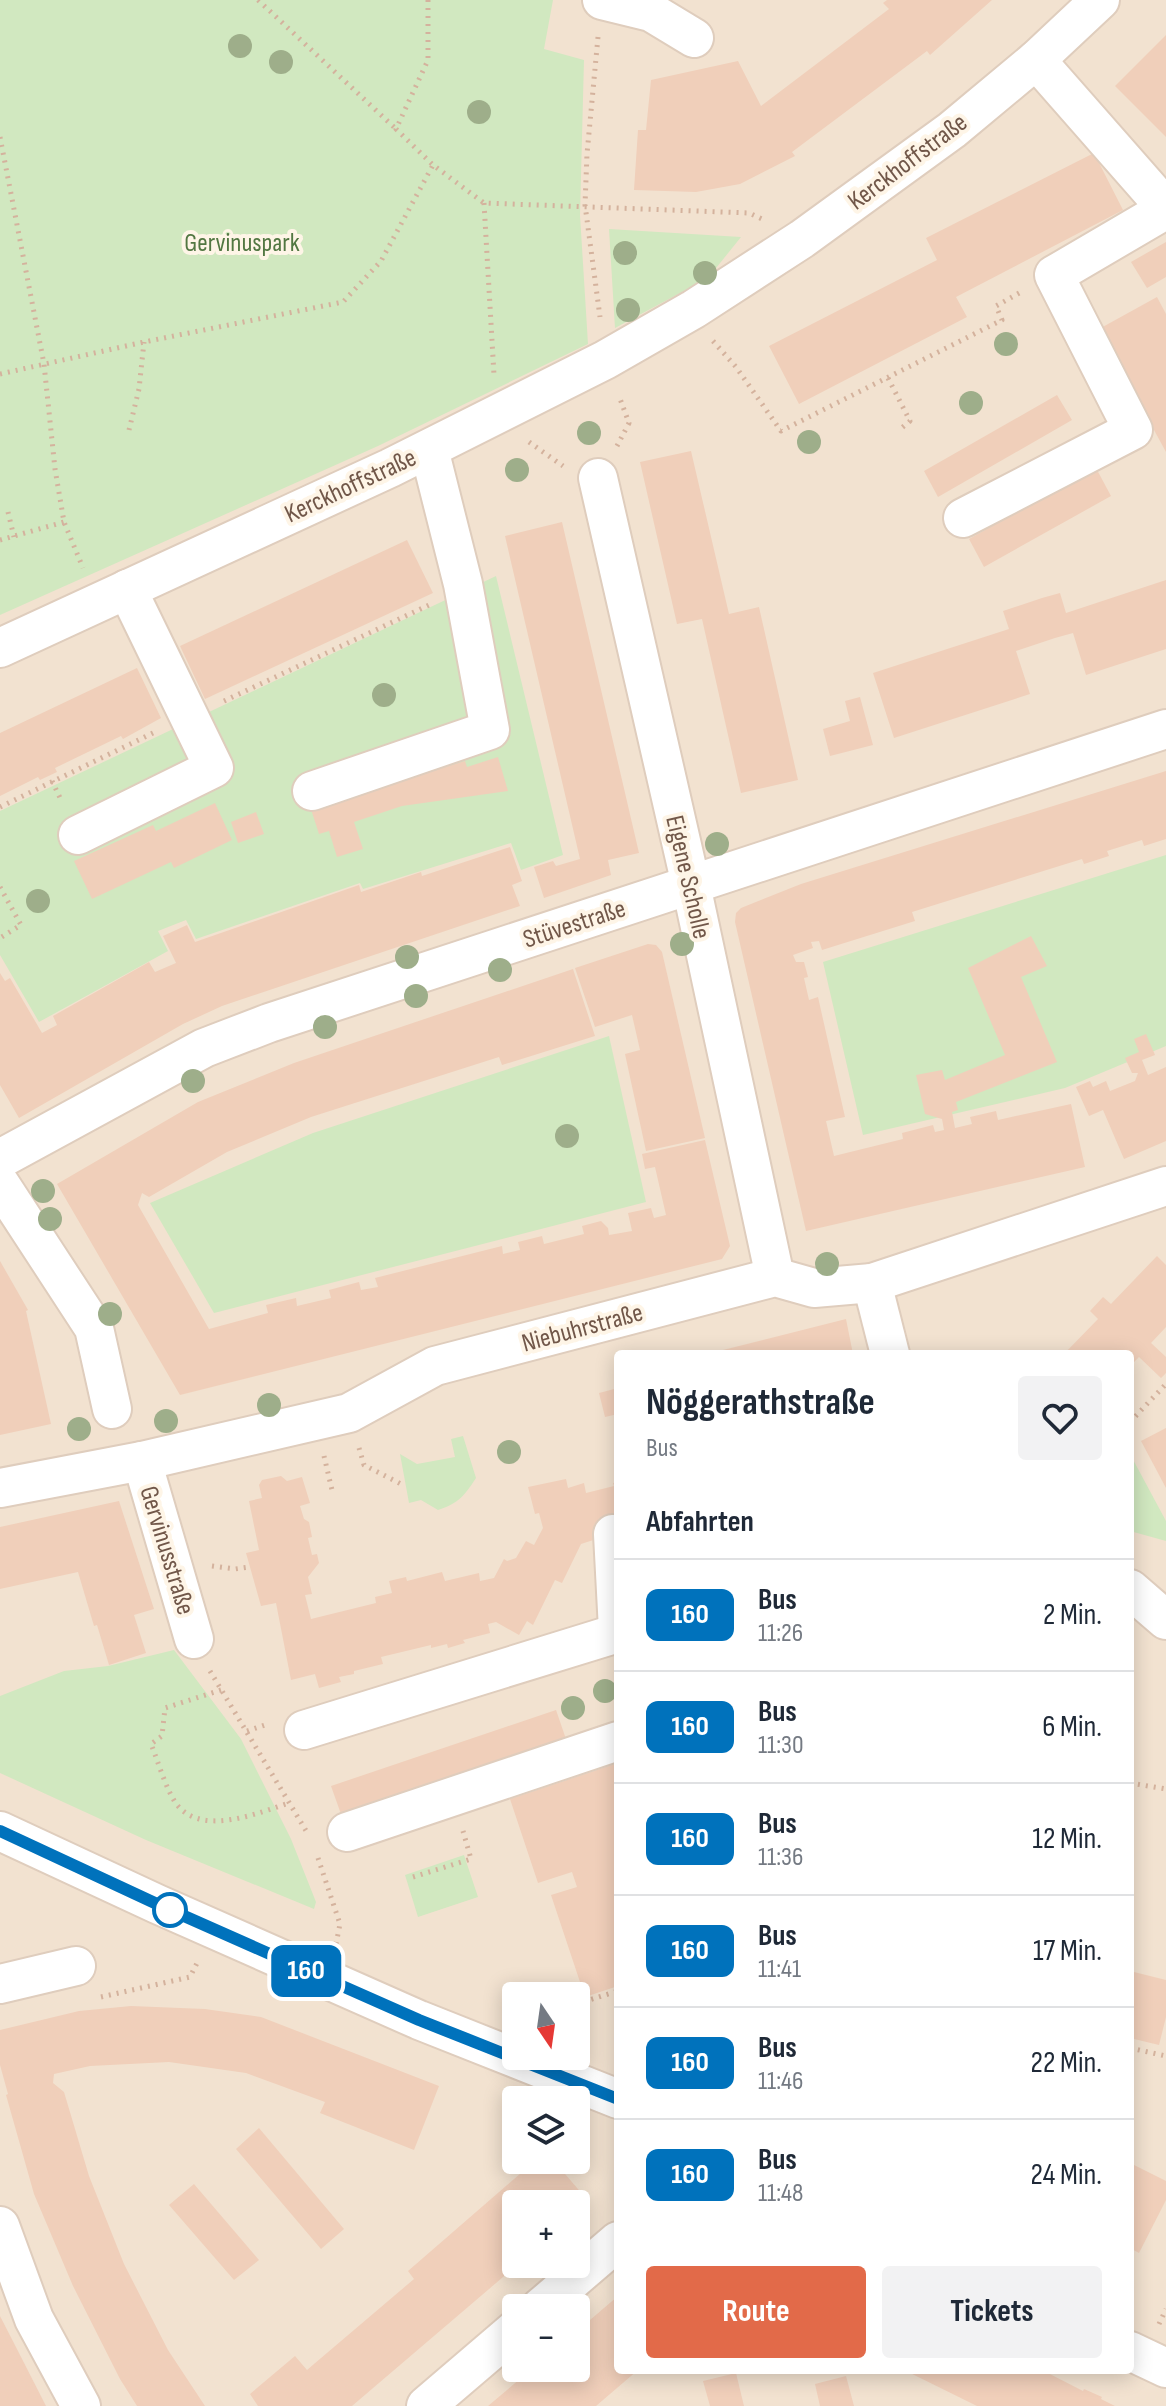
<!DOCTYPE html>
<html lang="de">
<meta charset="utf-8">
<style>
:root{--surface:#fff;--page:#f2f2f3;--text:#1f2937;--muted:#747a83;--line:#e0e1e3;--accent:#e26a49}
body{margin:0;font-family:"Sofia Sans Condensed",sans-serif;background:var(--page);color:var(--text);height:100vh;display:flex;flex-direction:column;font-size:30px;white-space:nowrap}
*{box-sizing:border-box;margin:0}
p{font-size:26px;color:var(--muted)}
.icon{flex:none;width:44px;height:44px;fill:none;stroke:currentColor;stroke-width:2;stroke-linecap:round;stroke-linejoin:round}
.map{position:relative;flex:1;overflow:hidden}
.details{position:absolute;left:614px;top:1350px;width:520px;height:1024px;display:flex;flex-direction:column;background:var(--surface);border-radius:8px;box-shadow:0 4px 20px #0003}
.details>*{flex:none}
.badge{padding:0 16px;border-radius:12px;font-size:28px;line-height:52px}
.needle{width:52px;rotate:167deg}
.tools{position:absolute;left:502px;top:1982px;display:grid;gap:16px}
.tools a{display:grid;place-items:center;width:88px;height:88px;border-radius:8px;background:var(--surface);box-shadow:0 4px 20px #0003;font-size:40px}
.map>.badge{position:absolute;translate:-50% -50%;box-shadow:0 0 0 4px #fff}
h2{padding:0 32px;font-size:30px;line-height:72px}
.round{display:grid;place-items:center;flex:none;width:84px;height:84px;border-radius:8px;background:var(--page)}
.overview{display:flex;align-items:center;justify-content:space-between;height:136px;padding:0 32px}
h1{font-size:38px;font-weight:700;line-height:60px}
.action{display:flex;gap:16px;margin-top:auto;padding:16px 32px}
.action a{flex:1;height:92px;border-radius:8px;background:var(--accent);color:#fff;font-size:32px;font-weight:700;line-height:92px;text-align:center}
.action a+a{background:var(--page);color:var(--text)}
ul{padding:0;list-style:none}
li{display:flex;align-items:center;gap:24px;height:112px;padding:0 32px;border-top:2px solid var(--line)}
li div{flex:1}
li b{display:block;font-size:30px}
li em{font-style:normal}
li .badge{min-width:88px;font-weight:700;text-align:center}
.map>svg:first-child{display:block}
.residential{fill:#f2e2d0;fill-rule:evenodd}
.green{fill:#d1e8c0}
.building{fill:#f0cfba}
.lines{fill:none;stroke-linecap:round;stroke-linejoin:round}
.minor-casing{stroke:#dfcdbd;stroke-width:42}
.path{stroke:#d4b29d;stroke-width:5;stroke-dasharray:2 6;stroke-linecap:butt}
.minor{stroke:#fff;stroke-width:38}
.tree{fill:#9eae8a}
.line-casing{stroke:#fff;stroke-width:18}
.line{stroke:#0072bc;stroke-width:12}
.stop-dot{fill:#fff;stroke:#0072bc;stroke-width:4}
.labels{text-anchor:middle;stroke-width:8;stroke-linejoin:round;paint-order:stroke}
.street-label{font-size:26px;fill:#715749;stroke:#fef5e7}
.park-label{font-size:26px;fill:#527742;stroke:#fef5e7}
</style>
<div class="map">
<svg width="1166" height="2406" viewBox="0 0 1166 2406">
<rect width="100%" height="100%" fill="#fbf1e1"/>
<!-- residential -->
<path class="residential" d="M 0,0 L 1166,0 L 1166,2406 L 0,2406 ZM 618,1354 L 1130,1354 L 1130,2370 L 618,2370 ZM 516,1996 L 576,1996 L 576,2056 L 516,2056 ZM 516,2100 L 576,2100 L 576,2160 L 516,2160 ZM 516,2204 L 576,2204 L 576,2264 L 516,2264 ZM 516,2308 L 576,2308 L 576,2368 L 516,2368 Z"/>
<!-- green -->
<g class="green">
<polygon points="0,0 553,0 544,49 584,60 580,215 588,344 378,446 0,615"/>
<polygon points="609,229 741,237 708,278 615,328"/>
<polygon points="496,576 563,855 521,870 511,843 363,889 360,883 196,939 186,920 158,931 168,951 39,1022 0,955 0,811"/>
<polygon points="1166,855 1166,1046 1065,1088 863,1135 823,962"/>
<polygon points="609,1036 646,1202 214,1313 150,1203 313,1133"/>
<path d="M 463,1436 L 476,1478 C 465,1495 458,1504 438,1510 L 421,1500 L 409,1503 L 400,1454 L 417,1464 L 455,1457 L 451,1439 Z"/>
<polygon points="1130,1454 1166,1521 1166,1541 1130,1531"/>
<polygon points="174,1650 241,1739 291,1839 316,1902 314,1909 146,1840 0,1773 0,1696 64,1671 108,1666"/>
<polygon points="464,1855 478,1897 418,1917 405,1875"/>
</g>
<!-- building -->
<g class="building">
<polygon points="887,0 992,0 930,55 927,51 792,152 795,156 740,184 696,192 634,190 638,130 646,130 651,80 738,61 761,106 889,9 883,3"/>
<polygon points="1166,35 1166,137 1115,86"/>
<polygon points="1094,153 1123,210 956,297 967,317 799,404 769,346 937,260 926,238"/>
<polygon points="1166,242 1166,277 1147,288 1131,262"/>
<polygon points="1157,297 1166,314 1166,452 1099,329"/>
<polygon points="1057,395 1072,420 938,497 924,471"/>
<polygon points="691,451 729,614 759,607 798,780 741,793 702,619 677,624 640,462"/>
<polygon points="1096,468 1111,496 984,567 969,539"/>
<polygon points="562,522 639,853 608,860 611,875 544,898 534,867 553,861 556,866 580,859 505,536"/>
<polygon points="407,540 433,593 205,699 180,646"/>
<polygon points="1166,580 1166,649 1086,675 1073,633 1055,638 1016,651 1030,694 894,738 873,673 1009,629 1003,611 1042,598 1060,593 1066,613"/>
<polygon points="137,668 161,718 123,739 121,736 55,768 57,772 40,780 38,777 0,796 0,733"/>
<polygon points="860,697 873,745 830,756 823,729 850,721 845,701"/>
<polygon points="498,757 508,791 402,806 354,822 363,849 337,857 329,831 319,834 308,800 433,763 435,770 465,761 467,767"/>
<polygon points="1166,771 1166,839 1144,846 1142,840 1107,851 1109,856 1084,864 1082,859 912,912 915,921 822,950 819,941 811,942 813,948 793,955 796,962 804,962 808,977 804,978 809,1000 818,997 845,1117 826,1121 834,1156 903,1139 902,1133 933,1125 935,1132 944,1130 942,1119 925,1114 916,1075 942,1070 945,1080 1005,1055 968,968 1031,936 1047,966 1021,977 1057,1062 956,1102 958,1110 952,1112 955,1128 972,1124 970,1117 996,1111 998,1120 1071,1104 1085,1167 806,1231 735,922 736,913 741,908 801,884"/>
<polygon points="215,803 232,840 174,868 171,862 92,899 74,861 153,825 156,831"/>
<polygon points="256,812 264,834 238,843 231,822"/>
<polygon points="510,847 522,881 512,885 520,906 222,1006 183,1024 19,1118 0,1085 0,973 5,981 10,978 42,1033 57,1025 53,1016 149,962 155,972 176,963 163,936 187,925 195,942 359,885 361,892 421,872 422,876"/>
<polygon points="648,944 656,945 662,952 705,1138 646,1151 625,1054 640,1050 632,1015 595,1027 575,968"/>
<polygon points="573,969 595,1036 502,1065 499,1057 311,1117 227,1152 149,1197 142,1193 138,1205 209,1329 268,1313 266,1305 296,1298 297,1306 331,1298 329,1290 359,1282 361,1290 378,1287 375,1278 502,1246 503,1254 520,1250 518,1242 542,1236 544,1244 584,1234 582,1226 601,1221 608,1228 609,1235 632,1231 628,1213 651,1208 654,1218 666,1215 655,1167 645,1169 642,1154 705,1140 730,1246 722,1259 180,1395 57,1184 198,1102 294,1063"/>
<polygon points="1146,1034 1155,1055 1142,1060 1148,1075 1166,1067 1166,1141 1124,1159 1103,1110 1089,1116 1076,1087 1090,1081 1093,1087 1106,1081 1110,1091 1135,1081 1138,1073 1132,1073 1125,1058 1139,1052 1134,1039"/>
<polygon points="1157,1256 1166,1265 1166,1327 1151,1343 1166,1357 1166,1373 1161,1378 1139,1357 1130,1366 1130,1354 1064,1354 1098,1319 1090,1311 1103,1297 1111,1304"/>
<polygon points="0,1261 28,1310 26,1311 51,1424 0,1435"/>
<polygon points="846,1319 853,1354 711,1354 711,1353"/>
<polygon points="618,1388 618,1414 605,1417 599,1393"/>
<polygon points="1166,1428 1166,1488 1141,1441"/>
<polygon points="281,1476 287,1481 302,1477 310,1503 300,1506 304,1519 309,1522 312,1537 308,1538 312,1555 317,1554 319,1563 308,1577 312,1594 305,1595 311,1619 376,1603 375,1597 392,1593 389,1581 406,1577 407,1581 442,1572 445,1581 479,1573 480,1581 494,1578 504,1559 507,1561 516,1558 526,1541 534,1545 543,1528 539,1513 535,1514 528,1487 566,1479 568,1488 584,1483 586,1493 614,1486 613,1483 618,1482 618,1532 581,1544 562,1583 555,1580 533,1625 527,1621 519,1635 496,1622 488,1624 490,1633 463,1640 465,1643 448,1648 447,1644 431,1648 431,1645 381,1657 383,1664 354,1671 354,1674 339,1677 341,1682 319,1688 315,1674 291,1680 276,1603 261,1606 246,1553 259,1550 249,1501 262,1498 259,1485 262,1480"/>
<polygon points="119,1501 154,1609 134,1615 146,1653 109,1665 97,1625 94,1626 78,1572 0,1589 0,1527"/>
<polygon points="556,1710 567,1742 342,1817 331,1786"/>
<polygon points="618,1763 618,1986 585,1997 551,1895 577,1887 572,1872 538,1883 510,1799"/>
<polygon points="1130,1971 1166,1980 1166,2017 1159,2045 1130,2038"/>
<polygon points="131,2006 205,2009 261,2017 439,2086 414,2150 320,2113 325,2102 246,2073 169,2062 90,2066 54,2074 53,2083 64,2092 89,2176 124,2264 168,2350 205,2406 137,2406 120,2379 73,2286 34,2194 6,2095 8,2094 0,2065 0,2030 79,2011"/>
<polygon points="259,2128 344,2229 321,2249 236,2149"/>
<polygon points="536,2160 553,2160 590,2203 576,2215 576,2204 516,2204 516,2266 352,2406 258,2406 250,2394 295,2356 307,2370 314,2364 414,2279 408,2271"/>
<polygon points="1130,2163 1166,2181 1166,2200 1139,2253 1130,2248"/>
<polygon points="194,2184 259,2260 234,2280 169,2205"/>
<polygon points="618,2296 618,2370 638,2370 596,2406 488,2406 533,2368 576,2368 576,2332"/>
<polygon points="0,2316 19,2353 46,2406 0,2406"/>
<polygon points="904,2370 1042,2370 1083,2391 1084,2389 1102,2397 1101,2399 1115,2406 977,2406"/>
<polygon points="736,2373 744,2406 710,2406 703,2381"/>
<polygon points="846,2376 854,2406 820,2406 815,2384"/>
</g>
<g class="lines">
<defs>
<g id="minor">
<polyline points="602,0 651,12 694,38"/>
<polyline points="598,478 691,885 775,1277"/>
<polyline points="963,518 1133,430 1054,275 1160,213 1158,199 1036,60"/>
<polyline points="0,648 390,468 605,360 694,309 802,239 952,130 1036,60 1100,0"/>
<polyline points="312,791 490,730 463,584 429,449"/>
<polyline points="78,835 214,768 127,589"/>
<polyline points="0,1159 204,1048 269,1023 1166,729"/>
<polyline points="0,1184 94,1328 112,1409"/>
<polyline points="872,1283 890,1354"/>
<polyline points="142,1461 194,1639"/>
<polyline points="0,1488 142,1461 349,1413 435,1366 775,1277 814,1288 872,1283 1166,1186"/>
<polyline points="613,1534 618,1630"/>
<polyline points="1130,1589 1166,1620"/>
<polyline points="304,1730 618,1633"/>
<polyline points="0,1831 157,1904 419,2020 618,2099"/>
<polyline points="347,1832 618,1741"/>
<polyline points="0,1984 76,1966"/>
<polyline points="0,2226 34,2319 81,2406"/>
<polyline points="540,2308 618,2241"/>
<polyline points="1130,2351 1166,2368"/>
<polyline points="426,2406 516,2329"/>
</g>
</defs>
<!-- minor casing -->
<use href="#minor" class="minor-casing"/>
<!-- path -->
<g class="path">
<polyline points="258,0 396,129"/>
<polyline points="428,0 428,60 396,129 433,165 484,203 749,213 762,219"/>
<polyline points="598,37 587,154 585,205 600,317"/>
<polyline points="0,137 44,364 55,469 64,522 83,568"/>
<polyline points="484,203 494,375"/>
<polyline points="713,341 736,367 781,431 1002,320 996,306 1021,292"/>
<polyline points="0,374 144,342 343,302 381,261 433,165"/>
<polyline points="888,378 910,421 898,431"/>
<polyline points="129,430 139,389 144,342"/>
<polyline points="529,442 563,466"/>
<polyline points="617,446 629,423 619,396"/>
<polyline points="8,512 14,537"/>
<polyline points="0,540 64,522"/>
<polyline points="224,701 429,605"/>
<polyline points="52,781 62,802"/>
<polyline points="0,807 155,732"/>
<polyline points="0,887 21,925 0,938"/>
<polyline points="1130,1422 1166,1384"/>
<polyline points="359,1448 364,1465 403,1485"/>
<polyline points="324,1456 332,1490 336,1489"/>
<polyline points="212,1566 235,1569 249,1567"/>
<polyline points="210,1671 308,1834"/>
<path d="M 221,1690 L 165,1708 L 162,1736 L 151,1744 C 158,1761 167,1793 178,1806 C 204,1836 258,1813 289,1803"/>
<polyline points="247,1731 265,1725"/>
<polyline points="1130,1783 1166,1789"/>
<polyline points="318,1858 340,1924 336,1944"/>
<polyline points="413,1877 471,1859 463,1831"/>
<polyline points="542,1996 549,1996"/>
<polyline points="101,1997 190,1977 197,1963"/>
<polyline points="576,2004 618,1991"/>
<polyline points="1130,2048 1166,2056"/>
<polyline points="1159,2324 1166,2309"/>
</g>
<!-- minor -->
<use href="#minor" class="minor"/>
</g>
<!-- trees -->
<g class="tree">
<circle cx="240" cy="46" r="12"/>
<circle cx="281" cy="62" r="12"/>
<circle cx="479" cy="112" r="12"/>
<circle cx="625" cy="253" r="12"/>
<circle cx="705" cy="273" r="12"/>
<circle cx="628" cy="310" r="12"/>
<circle cx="1006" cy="344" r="12"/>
<circle cx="971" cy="403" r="12"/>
<circle cx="589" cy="433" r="12"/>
<circle cx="809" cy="442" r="12"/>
<circle cx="517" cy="470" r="12"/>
<circle cx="384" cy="695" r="12"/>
<circle cx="717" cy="844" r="12"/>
<circle cx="38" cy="901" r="12"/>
<circle cx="682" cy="944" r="12"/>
<circle cx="407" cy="957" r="12"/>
<circle cx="500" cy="970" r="12"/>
<circle cx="416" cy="996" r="12"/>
<circle cx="325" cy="1027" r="12"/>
<circle cx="193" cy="1081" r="12"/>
<circle cx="567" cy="1136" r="12"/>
<circle cx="43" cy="1191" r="12"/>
<circle cx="50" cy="1219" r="12"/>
<circle cx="827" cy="1264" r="12"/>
<circle cx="110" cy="1314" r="12"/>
<circle cx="269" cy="1405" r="12"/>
<circle cx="166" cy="1421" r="12"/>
<circle cx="79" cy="1429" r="12"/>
<circle cx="509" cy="1452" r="12"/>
<circle cx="605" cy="1691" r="12"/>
<circle cx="573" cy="1708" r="12"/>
</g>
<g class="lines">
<defs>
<polyline id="line" points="0,1831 157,1904 419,2020 618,2099"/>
</defs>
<!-- line casing -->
<use href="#line" class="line-casing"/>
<!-- line -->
<use href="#line" class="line"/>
</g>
<!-- markers -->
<circle class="stop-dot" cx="170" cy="1910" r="16"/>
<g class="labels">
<!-- street labels -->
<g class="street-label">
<text transform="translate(907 161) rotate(-37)" y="9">Kerckhoffstraße</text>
<text transform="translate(350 485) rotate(-25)" y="9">Kerckhoffstraße</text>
<text transform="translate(689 877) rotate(77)" y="9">Eigene Scholle</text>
<text transform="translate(574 923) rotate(-18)" y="9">Stüvestraße</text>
<text transform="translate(582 1327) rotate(-15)" y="9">Niebuhrstraße</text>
<text transform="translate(168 1550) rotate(73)" y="9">Gervinusstraße</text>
</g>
<!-- park labels -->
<g class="park-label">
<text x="242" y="251">Gervinuspark</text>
</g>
</g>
</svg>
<div class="tools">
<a><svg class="needle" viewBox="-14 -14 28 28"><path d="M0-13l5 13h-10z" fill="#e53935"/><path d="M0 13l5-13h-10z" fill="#747a83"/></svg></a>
<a><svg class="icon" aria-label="layers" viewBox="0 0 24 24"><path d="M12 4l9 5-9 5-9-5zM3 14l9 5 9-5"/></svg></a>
<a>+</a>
<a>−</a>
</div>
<b class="badge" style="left:306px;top:1971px;background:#0072bc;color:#fff">160</b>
<section class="details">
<div class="overview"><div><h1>Nöggerathstraße</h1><p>Bus</p></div><a class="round"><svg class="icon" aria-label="heart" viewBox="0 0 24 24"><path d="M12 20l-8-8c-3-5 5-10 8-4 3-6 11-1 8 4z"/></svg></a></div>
<h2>Abfahrten</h2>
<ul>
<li><span class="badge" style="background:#0072bc;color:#fff">160</span><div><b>Bus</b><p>11:26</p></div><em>2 Min.</em></li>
<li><span class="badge" style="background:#0072bc;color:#fff">160</span><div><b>Bus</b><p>11:30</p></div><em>6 Min.</em></li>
<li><span class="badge" style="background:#0072bc;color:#fff">160</span><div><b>Bus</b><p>11:36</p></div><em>12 Min.</em></li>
<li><span class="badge" style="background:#0072bc;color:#fff">160</span><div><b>Bus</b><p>11:41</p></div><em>17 Min.</em></li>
<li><span class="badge" style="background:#0072bc;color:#fff">160</span><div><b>Bus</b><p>11:46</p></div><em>22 Min.</em></li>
<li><span class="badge" style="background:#0072bc;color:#fff">160</span><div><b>Bus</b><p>11:48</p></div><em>24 Min.</em></li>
</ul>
<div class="action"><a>Route</a><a>Tickets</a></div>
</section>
</div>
